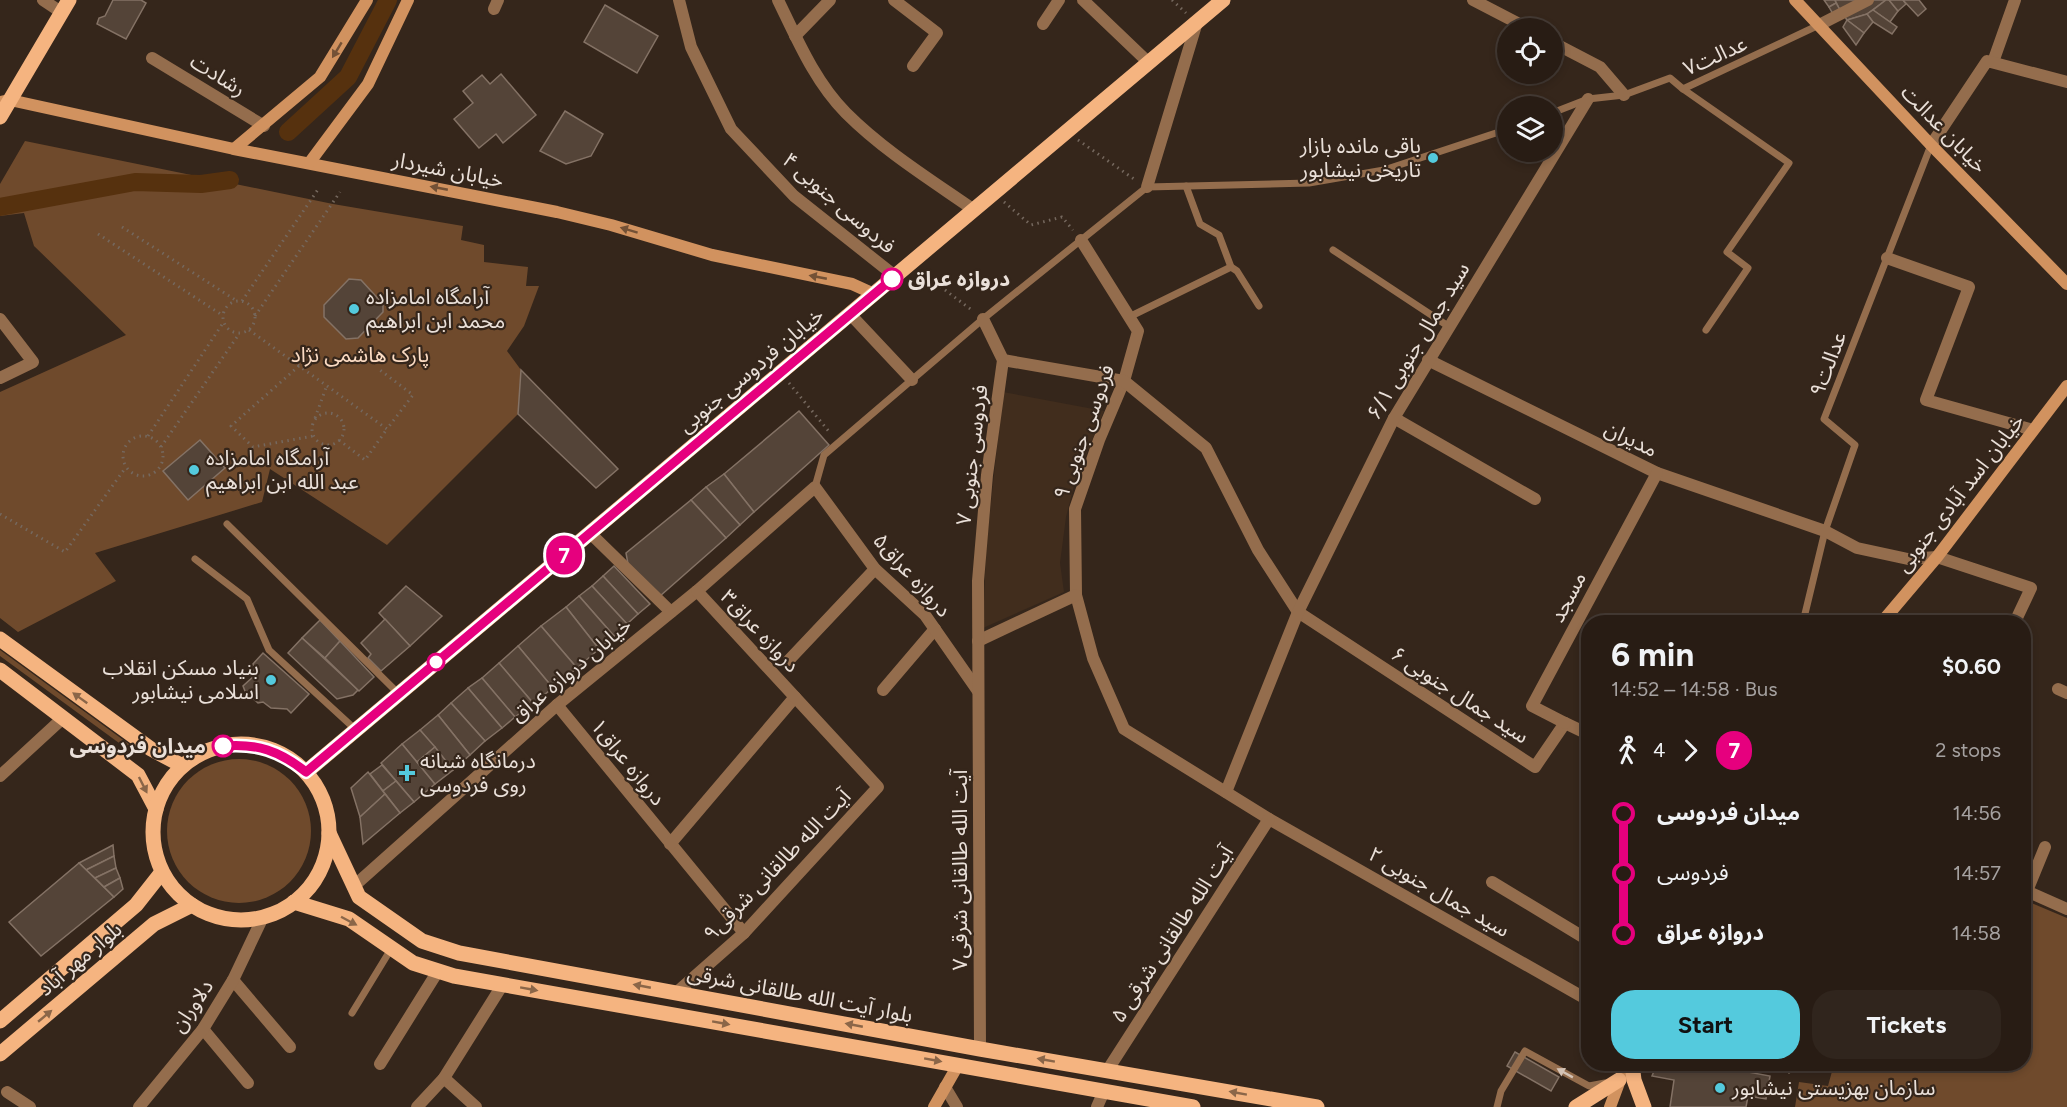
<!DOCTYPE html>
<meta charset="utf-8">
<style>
:root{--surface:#281c14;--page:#30251d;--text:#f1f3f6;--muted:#a5a1a0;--line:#443a34;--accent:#54cadd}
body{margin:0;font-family:Figtree,"Noto Sans Arabic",sans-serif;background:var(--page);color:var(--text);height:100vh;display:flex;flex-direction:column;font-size:22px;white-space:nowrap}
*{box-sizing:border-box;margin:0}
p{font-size:20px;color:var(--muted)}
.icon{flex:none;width:33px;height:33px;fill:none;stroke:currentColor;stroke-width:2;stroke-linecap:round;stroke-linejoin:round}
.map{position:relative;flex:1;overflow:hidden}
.details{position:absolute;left:1581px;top:615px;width:450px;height:456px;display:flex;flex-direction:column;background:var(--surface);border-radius:24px;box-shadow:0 3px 9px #0003,0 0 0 2px var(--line)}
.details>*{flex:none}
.badge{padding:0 12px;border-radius:20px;font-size:21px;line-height:39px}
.fabs{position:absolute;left:1497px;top:18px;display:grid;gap:12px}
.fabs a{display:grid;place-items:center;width:66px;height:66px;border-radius:50%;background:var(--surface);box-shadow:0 3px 9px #0003,0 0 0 2px var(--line);font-size:30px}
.map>.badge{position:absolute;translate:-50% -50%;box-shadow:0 0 0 3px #fff}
.legs{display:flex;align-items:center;gap:9px;height:66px;padding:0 30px;font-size:20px}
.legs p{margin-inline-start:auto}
.headline{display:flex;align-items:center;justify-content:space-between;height:102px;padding:0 30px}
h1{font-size:33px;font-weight:700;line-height:45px}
.action{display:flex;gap:12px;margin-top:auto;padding:12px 30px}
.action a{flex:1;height:69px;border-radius:24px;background:var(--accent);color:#111;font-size:24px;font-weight:700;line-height:69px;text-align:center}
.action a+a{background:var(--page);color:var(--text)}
ul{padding:0 30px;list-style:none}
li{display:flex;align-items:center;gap:21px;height:60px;font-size:22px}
li i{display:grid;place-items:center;width:9px;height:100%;margin:0 8px;background:currentColor}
li i::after{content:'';width:15px;height:15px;margin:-8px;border:4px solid;border-radius:50%;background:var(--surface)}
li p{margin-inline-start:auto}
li:first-child i{background:linear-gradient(#0000 50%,currentColor 0)}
li:last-child i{background:linear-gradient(currentColor 50%,#0000 0)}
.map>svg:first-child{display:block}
.built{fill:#412d1d}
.green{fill:#6f4a2c}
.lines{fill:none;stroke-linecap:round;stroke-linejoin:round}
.canal{stroke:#56310e;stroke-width:18}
.building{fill:#544438;stroke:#847265;stroke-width:1.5}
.path{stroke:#75685e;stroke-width:3;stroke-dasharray:1.5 4.5;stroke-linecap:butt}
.lane{stroke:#946d4d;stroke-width:7}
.street{stroke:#946d4d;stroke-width:12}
.secondary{stroke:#d1925f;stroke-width:12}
.primary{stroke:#f5b480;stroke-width:15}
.oneway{fill:#735136}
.oneway2{fill:#8b6648}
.oneway3{fill:#d4c3b6}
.line-1-casing{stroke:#fff;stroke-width:14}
.line-1{stroke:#e6007e;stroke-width:9}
.poi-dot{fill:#54cadd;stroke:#35261b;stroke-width:2}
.stop-1-dot{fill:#fff;stroke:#e6007e;stroke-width:3}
.labels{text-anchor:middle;stroke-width:4.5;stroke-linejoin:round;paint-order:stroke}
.street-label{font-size:21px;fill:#eae0d9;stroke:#35261b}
.poi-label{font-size:21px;fill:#eae0d9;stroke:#35261b;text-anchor:start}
.stop-label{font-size:21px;font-weight:bold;fill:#eae0d9;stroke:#35261b;text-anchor:start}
.park-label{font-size:21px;fill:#fbdbc3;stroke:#35261b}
</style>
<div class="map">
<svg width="2067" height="1107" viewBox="0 0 2067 1107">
<rect width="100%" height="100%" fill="#35261b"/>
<!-- built -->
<polygon class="built" points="1003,392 1104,411 1075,482 1066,517 1060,563 1064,592 983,628 986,549"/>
<!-- green -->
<g class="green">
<polygon points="25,141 333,204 463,226 461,240 484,245 484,262 528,267 526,286 539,286 524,326 507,351 521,370 518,414 387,545 270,469 262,502 95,553 116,581 18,632 0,618 0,392 126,335 34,246 24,213 0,216 0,184"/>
<polygon points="0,650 133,747 130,751 0,656"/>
<circle cx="239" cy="831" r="72"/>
<polygon points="2024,900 2067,918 2067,1107 1795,1107 1799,1082 1828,1086 1834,1064 2024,1064"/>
</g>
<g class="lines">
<!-- canal -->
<g class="canal">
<polyline points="288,132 348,77 388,0"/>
<polyline points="0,207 135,182 201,184 230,180"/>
</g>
</g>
<!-- building -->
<g class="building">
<polygon points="113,0 141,0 146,3 126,39 97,24 99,18 105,16"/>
<polygon points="1824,0 1835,0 1836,3 1829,7"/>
<polygon points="1835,0 1859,0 1840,10"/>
<polygon points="1859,0 1886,0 1867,14 1847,20 1840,10"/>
<polygon points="1886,0 1889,0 1898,11 1890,22 1873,10"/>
<polygon points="1889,0 1903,0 1906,4 1898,11"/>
<polygon points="1903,0 1919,0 1926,9 1918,16"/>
<polygon points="1836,3 1840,10 1833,14 1829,7"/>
<polygon points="605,5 658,36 637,73 584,42"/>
<polygon points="1873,10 1897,27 1892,34 1873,22 1867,14"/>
<polygon points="1867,14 1873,22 1864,33 1847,20"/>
<polygon points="1847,20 1864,33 1856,45 1843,27"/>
<polygon points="501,74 536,115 503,143 496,134 479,148 454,119 473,103 463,91 482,75 490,84"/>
<polygon points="565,111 603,134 591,156 566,164 540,151"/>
<polygon points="349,279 361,280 383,304 383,312 358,338 346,339 324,317 324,305"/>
<polygon points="521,370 618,469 596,488 518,414"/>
<polygon points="799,411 829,445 754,512 724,474"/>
<polygon points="200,440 225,468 188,500 163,471"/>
<polygon points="724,474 754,512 740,525 706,487"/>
<polygon points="706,487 740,525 726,538 691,500"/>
<polygon points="691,500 726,538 660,596 628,564 626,553"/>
<polygon points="614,566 650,604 638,614 603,576"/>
<polygon points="603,576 638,614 627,624 592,586"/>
<polygon points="406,586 442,616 410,646 379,613"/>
<polygon points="592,586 627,624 614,636 579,596"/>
<polygon points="579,596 614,636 599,649 566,607"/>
<polygon points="566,607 599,649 577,668 541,626"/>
<polygon points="385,619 410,646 381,671 368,658 371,654 361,643"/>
<polygon points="320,620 340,641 325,658 302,638"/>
<polygon points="541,626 577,668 553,688 518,646"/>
<polygon points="302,638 358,690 353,695 337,699 288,653"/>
<polygon points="340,641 374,677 359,691 325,658"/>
<polygon points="518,646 553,688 533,703 499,663"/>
<polygon points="263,653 309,694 291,713 287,709 271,708 263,702 258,703 245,691 243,686 255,675 253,664"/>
<polygon points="499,663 533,703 515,717 482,678"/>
<polygon points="482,678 515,717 502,728 468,688"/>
<polygon points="468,688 502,728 485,741 451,703"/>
<polygon points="451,703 485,741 470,755 438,715"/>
<polygon points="438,715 470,755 453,770 420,730"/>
<polygon points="420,730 435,747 417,762 402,744"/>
<polygon points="402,744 435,784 414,802 381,763"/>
<polygon points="435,747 453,770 435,784 417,762"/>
<polygon points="382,765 396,781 383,791 370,774"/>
<polygon points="368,772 385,794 360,817 351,788"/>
<polygon points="396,781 414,802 400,813 383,791"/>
<polygon points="385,794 400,813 363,844 360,817"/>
<polygon points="113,845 114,856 86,870 79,863"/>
<polygon points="114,856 116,868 95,878 86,870"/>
<polygon points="79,863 114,897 41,956 9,922"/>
<polygon points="116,868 120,878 104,887 95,878"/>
<polygon points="120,878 123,889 114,897 104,887"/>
<polygon points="1515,1052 1559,1077 1551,1091 1507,1066"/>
<polygon points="1657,1064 1738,1064 1737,1070 1770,1076 1766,1099 1748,1096 1746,1107 1670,1107 1674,1080 1652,1076"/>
<polygon points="1781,1064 1802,1064 1789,1073"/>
</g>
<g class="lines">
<!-- path -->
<g class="path">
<polyline points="1172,0 1186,13"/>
<polyline points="1078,140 1134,179"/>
<polyline points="1004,202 1031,225 1062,217 1073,230"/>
<polyline points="122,227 237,301"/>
<polyline points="98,234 222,315"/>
<polyline points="921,272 973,311"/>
<circle cx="239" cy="317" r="16"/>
<polyline points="242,301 319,188"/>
<polyline points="255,316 340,192"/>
<polyline points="249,330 387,429 413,395 380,370"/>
<polyline points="299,366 231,426 253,447 313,436"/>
<polyline points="789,383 831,434"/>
<circle cx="328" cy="429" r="16"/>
<polyline points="315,418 327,385"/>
<circle cx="143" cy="456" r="20"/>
<polyline points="148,436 223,323"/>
<polyline points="339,440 365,460 387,429"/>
<polyline points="161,447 239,334"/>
<polyline points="0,514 65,552 126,467"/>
</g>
<!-- lane -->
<g class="lane">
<polyline points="1683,89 1789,163 1727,252 1748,268 1706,330"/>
<polyline points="1552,113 1588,99 1624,95 1670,78 1683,89 1819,25"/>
<polyline points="1186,186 1200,224 1219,235 1231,267 1237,271 1259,306"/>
<polyline points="1333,250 1448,326"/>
<polyline points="1129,317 1231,267"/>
<polyline points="815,487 824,455 983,319 1147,187 1309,183 1384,170 1508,129"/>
<polyline points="227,524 399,694"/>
<polyline points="195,559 247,599 269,650 356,730"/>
<polyline points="1803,622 1825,531 1855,445 1824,419 1931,145"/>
<polyline points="352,1013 391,949"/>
<polyline points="1497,1107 1501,1091 1525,1051 1589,1086 1605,1083"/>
</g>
<!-- street -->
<g class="street">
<polyline points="43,0 61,12"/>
<polyline points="679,0 691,47 731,129 794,196 895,276"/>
<path d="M 778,0 C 797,39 815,82 846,113 C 884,151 931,180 974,210"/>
<polyline points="894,0 937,33 913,66"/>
<polyline points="1083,0 1149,63"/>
<polyline points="1473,0 1527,28"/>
<polyline points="494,9 498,0"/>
<polyline points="1043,24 1059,0"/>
<polyline points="1819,25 1868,0"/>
<polyline points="795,36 830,0"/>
<polyline points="1552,42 1600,67 1624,95"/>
<polyline points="152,58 264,126"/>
<polyline points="1993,62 2015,0"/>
<polyline points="1931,145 1987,61 2067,82"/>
<polyline points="1147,187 1197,22"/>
<polyline points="1081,240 1138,331 1124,381 1099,440 1075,509 1076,595 1093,658 1124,729 1269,819 1588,1000"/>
<polyline points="1887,258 1969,287 1926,400 2033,430"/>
<polyline points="850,314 912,380"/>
<polyline points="0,319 33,362 0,378"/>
<polyline points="1003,360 1124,381 1206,448 1258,550 1298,612 1535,767 1565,723 1588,734"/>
<polyline points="1428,360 1657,473 1825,531 1857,548 1908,559 1937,557 2031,588 2015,622"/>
<polyline points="1394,418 1535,499"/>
<polyline points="590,533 671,612"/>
<polyline points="978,641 1076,595"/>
<polyline points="789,660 875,569"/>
<polyline points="2058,689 2067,693"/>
<polyline points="883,690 935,629"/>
<polyline points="557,705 744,933"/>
<polyline points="1565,723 1532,706 1657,473"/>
<polyline points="0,776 63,718"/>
<polyline points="1226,792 1298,612 1394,418 1588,99"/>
<polyline points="670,844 795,697"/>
<polyline points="1492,882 1588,940"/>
<polyline points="354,886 557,705 697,591 815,487 875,569 925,615 978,691"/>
<polyline points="2024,890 2067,909"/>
<polyline points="2027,891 2045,847"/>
<polyline points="233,980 290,1047"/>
<polyline points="677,992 744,933 878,787 697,591"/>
<polyline points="203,1029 248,1083"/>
<polyline points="980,1049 978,581 987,475 1003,360 983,319"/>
<polyline points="380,1064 438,971"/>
<polyline points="1107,1071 1269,819"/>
<polyline points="444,1078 476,1107"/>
<polyline points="945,1087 957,1107"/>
<polyline points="7,1092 30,1107"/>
<polyline points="139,1107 203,1029 233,980 263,917"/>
<polyline points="417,1107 444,1078 503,984"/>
<polyline points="1097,1107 1104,1091"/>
</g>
<!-- secondary -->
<g class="secondary">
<polyline points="1795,0 1931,145 2067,284"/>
<polyline points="0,102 10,100 234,149 557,212 611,225 712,255 852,284 874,294"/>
<polyline points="234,149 320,77 367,0"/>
<polyline points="310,162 368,84 408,0"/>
<polyline points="1882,622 1937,557 2067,386"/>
<polyline points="934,1107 958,1065"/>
<polyline points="1610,1107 1626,1064"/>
</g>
<!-- primary -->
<g class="primary">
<polyline points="0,117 69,0"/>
<polyline points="0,639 151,749 181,765"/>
<polyline points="0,670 138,775 156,809"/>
<circle cx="241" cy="832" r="88"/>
<polyline points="306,772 1223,0"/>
<polyline points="329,833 359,897 422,941 459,953 980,1049 1317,1107"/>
<polyline points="294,902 349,919 413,963 454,976 1193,1107"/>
<polyline points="0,1021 136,905 162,872"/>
<polyline points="0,1054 154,924 192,905"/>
<polyline points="1632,1064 1634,1080 1644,1107"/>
<polyline points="1576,1107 1619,1080"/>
</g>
</g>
<!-- one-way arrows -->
<defs><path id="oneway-solid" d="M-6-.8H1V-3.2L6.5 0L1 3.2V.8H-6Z" transform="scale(1.5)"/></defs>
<g class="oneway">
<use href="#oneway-solid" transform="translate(337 50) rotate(121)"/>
<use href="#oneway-solid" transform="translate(439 188) rotate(-169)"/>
<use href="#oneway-solid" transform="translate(629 230) rotate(-163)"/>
<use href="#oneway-solid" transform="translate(818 277) rotate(-169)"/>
</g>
<g class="oneway2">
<use href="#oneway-solid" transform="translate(80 698) rotate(-144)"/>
<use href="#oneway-solid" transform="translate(143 785) rotate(63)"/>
<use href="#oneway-solid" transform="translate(349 921) rotate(28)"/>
<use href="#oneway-solid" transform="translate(642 986) rotate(-169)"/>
<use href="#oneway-solid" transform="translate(529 989) rotate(10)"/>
<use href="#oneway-solid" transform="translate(45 1016) rotate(-40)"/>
<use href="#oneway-solid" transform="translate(721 1023) rotate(10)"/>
<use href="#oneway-solid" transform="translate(854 1025) rotate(-169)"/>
<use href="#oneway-solid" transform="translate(933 1060) rotate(10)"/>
<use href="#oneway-solid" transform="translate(1046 1060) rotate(-170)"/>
<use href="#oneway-solid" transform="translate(1238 1093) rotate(-170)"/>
</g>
<use class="oneway3" href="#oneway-solid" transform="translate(1565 1073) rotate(-151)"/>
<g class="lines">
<defs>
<path id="line-1" d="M 223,746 C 257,743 280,751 306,772 L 892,279"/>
</defs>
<!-- line-1 casing -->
<use href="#line-1" class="line-1-casing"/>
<!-- line-1 -->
<use href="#line-1" class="line-1"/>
</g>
<!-- markers -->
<g class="poi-dot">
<circle cx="1433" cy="158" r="6"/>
<circle cx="354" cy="309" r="6"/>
<circle cx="194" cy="470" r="6"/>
<circle cx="271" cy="680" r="6"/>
<path d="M404 764h6v6h6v6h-6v6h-6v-6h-6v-6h6z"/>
<circle cx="1720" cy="1088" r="6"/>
</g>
<g class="stop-1-dot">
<circle cx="892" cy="279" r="10"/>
<circle cx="436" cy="662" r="8"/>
<circle cx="223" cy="746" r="10"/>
</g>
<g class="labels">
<!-- street labels -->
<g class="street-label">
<text transform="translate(1715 56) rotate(-24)" y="7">عدالت۷</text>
<text transform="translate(218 75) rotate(32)" y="7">رشادت</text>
<text transform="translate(1944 129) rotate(46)" y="7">خیابان عدالت</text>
<text transform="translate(448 170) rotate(11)" y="7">خیابان شیردار</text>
<text transform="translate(839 203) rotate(41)" y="7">فردوسی جنوبی ۴</text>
<text transform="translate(1418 341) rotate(-59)" y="7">سید جمال جنوبی ۶/۱</text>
<text transform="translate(1828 364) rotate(-69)" y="7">عدالت۹</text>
<text transform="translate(751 370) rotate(-40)" y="7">خیابان فردوسی جنوبی</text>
<text transform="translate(1084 432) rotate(-70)" y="7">فردوسی جنوبی ۹</text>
<text transform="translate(1631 439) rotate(26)" y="7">مدیران</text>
<text transform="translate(972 455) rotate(-83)" y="7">فردوسی جنوبی ۷</text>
<text transform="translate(1960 493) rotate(-52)" y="7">خیابان اسد آبادی جنوبی</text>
<text transform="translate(912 575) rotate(48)" y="7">دروازه عراق۵</text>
<text transform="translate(1568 597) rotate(-62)" y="7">مسجد</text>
<text transform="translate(760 631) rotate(47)" y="7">دروازه عراق۳</text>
<text transform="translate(571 670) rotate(-40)" y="7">خیابان دروازه عراق</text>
<text transform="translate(1460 695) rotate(33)" y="7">سید جمال جنوبی ۶</text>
<text transform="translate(628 762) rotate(51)" y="7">دروازه عراق۱</text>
<text transform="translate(777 865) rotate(-46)" y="7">آیت الله طالقانی شرقی۹</text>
<text transform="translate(960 870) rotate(-90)" y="7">آیت الله طالقانی شرقی۷</text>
<text transform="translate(1439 892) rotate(30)" y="7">سید جمال جنوبی ۲</text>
<text transform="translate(1172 934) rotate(-57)" y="7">آیت الله طالقانی شرقی ۵</text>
<text transform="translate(80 959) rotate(-40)" y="7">بلوار مهر آباد</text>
<text transform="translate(800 994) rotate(11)" y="7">بلوار آیت الله طالقانی شرقی</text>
<text transform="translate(192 1006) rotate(-56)" y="7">دلاوران</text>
</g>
<!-- poi labels -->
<g class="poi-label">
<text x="1421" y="153" text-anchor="end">باقی مانده بازار<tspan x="1421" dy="24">تاریخی نیشابور</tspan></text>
<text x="366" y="304">آرامگاه امامزاده<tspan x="366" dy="24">محمد ابن ابراهیم</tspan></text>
<text x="206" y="465">آرامگاه امامزاده<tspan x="206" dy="24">عبد الله ابن ابراهیم</tspan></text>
<text x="259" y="675" text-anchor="end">بنیاد مسکن انقلاب<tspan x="259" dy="24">اسلامی نیشابور</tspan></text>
<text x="420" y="768">درمانگاه شبانه<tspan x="420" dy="24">روی فردوسی</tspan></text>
<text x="1732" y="1095">سازمان بهزیستی نیشابور</text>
</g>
<!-- stop labels -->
<g class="stop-label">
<text x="908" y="286">دروازه عراق</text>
<text x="206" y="753" text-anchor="end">میدان فردوسی</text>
</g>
<!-- park labels -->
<g class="park-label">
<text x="360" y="362">پارک هاشمی نژاد</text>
</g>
</g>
</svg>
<div class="fabs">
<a><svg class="icon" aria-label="locate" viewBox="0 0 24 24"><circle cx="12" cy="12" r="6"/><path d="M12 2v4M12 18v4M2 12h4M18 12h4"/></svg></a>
<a><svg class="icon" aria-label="layers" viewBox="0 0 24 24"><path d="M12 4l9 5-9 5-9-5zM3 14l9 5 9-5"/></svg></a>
</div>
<b class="badge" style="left:564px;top:555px;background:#e6007e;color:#fff">7</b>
<section class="details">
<div class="headline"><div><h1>6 min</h1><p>14:52 – 14:58 · Bus</p></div><b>$0.60</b></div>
<div class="legs"><svg class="icon" aria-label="walk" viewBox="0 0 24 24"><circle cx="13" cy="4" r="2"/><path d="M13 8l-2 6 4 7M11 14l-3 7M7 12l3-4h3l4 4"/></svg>4<svg class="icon" aria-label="forward" viewBox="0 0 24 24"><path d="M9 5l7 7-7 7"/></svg><b class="badge" style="background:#e6007e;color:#fff">7</b><p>2 stops</p></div>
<ul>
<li><i style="color:#e6007e"></i><b>میدان فردوسی</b><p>14:56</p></li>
<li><i style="color:#e6007e"></i><span>فردوسی</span><p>14:57</p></li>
<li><i style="color:#e6007e"></i><b>دروازه عراق</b><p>14:58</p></li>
</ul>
<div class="action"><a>Start</a><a>Tickets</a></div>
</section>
</div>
